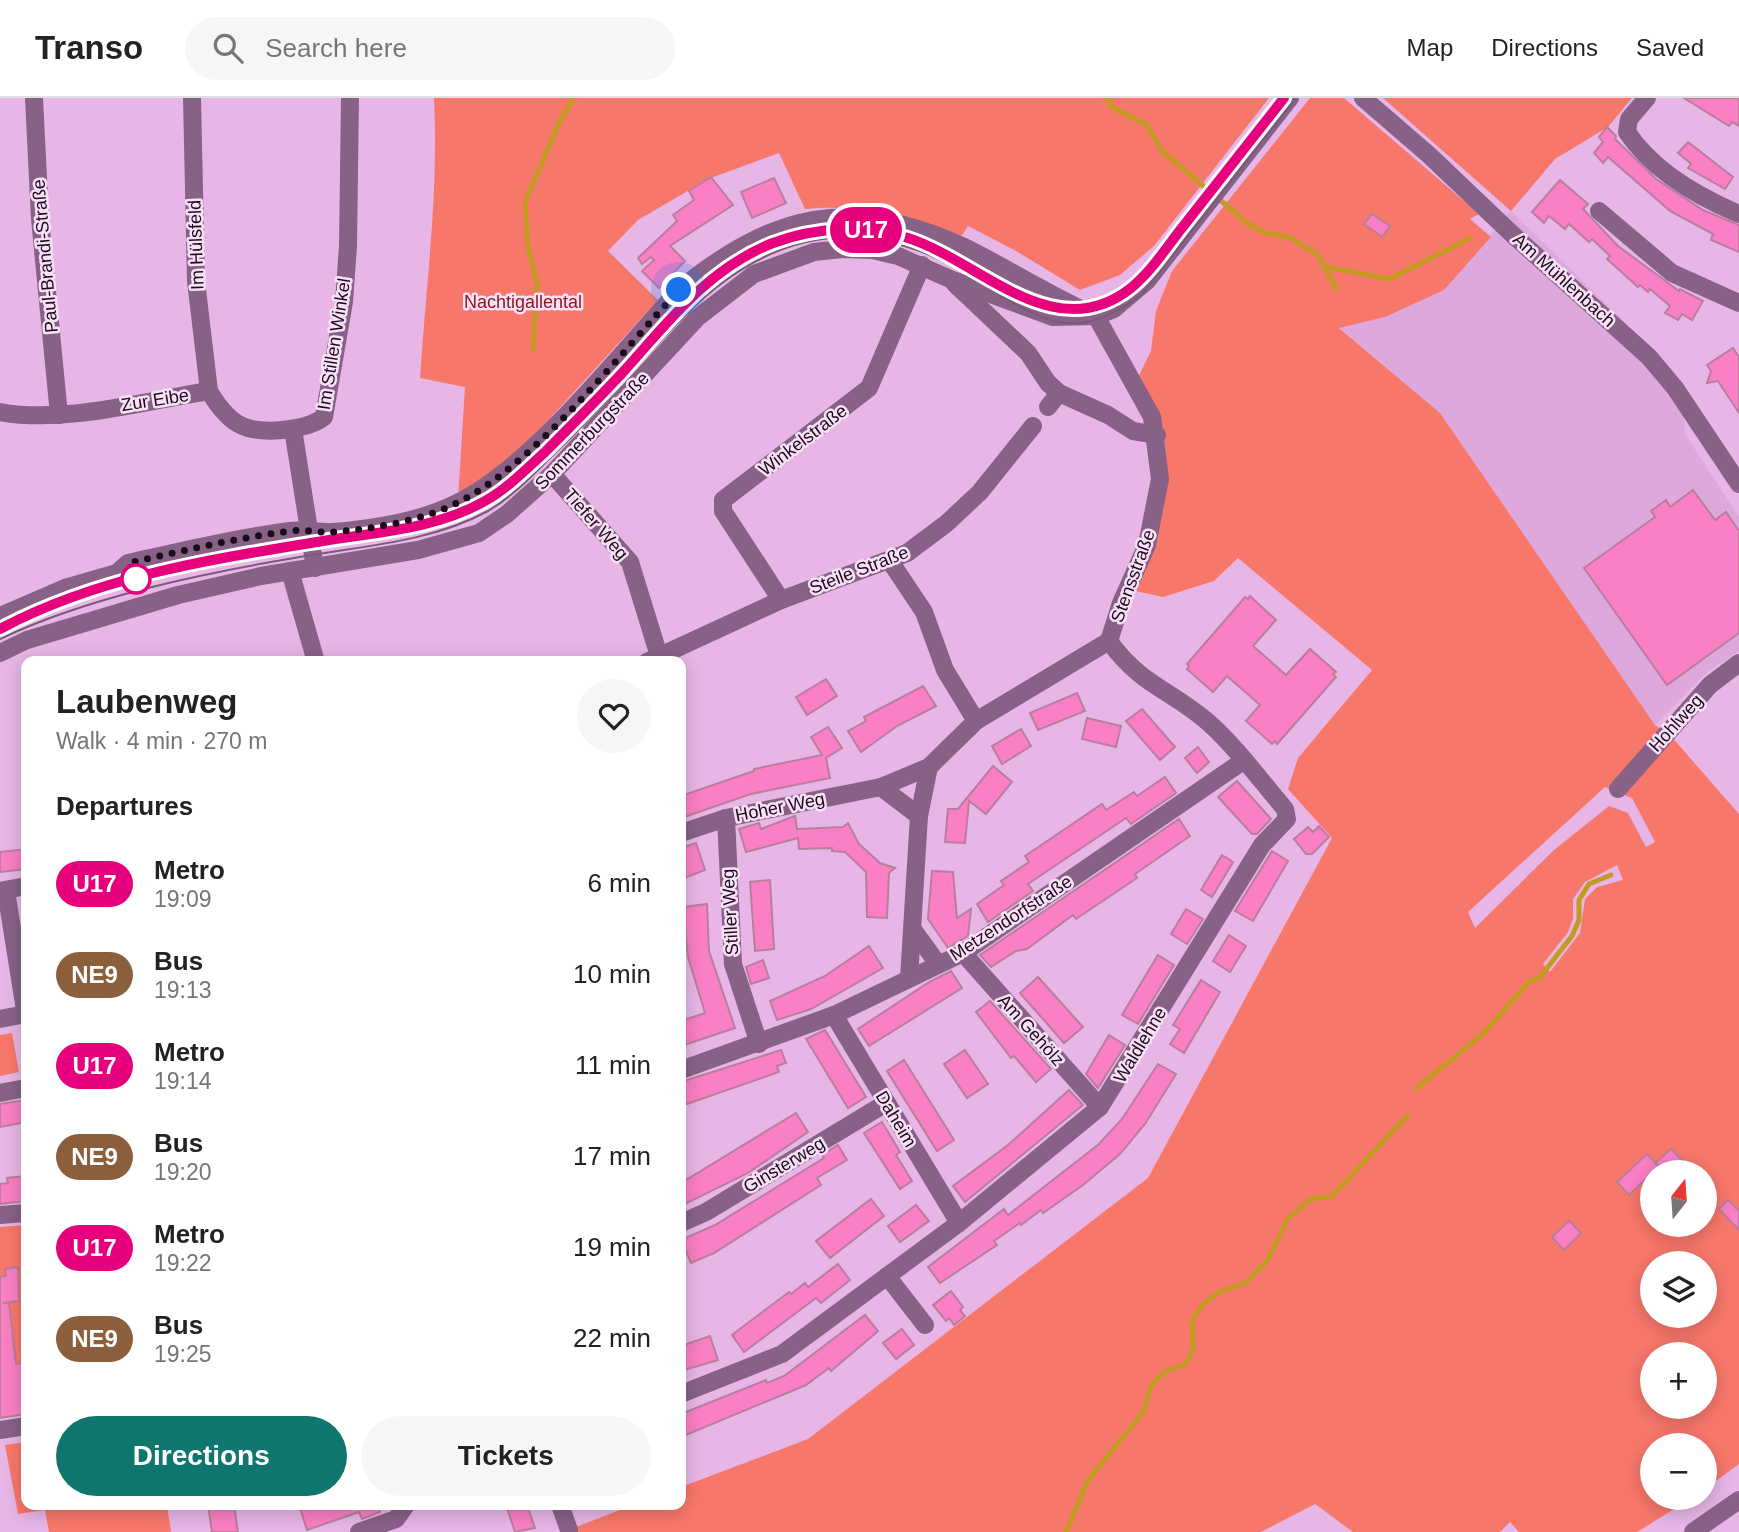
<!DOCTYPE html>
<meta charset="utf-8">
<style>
:root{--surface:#fff;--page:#f6f6f6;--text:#222;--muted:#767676;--line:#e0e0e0;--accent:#0f766e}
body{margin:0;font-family:Arial,sans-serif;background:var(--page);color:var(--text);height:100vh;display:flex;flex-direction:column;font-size:26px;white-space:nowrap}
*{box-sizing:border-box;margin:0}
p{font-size:23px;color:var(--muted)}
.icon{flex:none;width:38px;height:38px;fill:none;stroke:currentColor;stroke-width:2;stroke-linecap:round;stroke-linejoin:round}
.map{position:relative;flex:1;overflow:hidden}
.drawer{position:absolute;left:21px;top:558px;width:665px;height:854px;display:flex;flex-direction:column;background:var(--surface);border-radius:14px;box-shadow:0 4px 18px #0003}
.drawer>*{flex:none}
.badge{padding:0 14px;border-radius:23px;font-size:24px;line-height:46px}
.needle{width:46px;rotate:17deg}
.controls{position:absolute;left:1640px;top:1062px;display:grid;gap:14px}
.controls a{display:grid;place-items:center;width:77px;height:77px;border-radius:50%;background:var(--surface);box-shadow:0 4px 18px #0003;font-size:35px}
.you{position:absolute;width:35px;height:35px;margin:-18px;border:5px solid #fff;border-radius:50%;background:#1a73e8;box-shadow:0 0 0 10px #1a73e833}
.map>.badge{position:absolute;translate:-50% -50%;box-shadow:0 0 0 4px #fff}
h2{padding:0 35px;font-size:26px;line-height:63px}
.round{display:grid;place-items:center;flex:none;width:74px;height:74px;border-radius:37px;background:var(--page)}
.headline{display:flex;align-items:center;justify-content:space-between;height:119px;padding:0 35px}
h1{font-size:33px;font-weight:800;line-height:52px}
.cta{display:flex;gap:14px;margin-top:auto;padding:14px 35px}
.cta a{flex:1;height:80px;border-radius:42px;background:var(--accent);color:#fff;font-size:28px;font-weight:800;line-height:80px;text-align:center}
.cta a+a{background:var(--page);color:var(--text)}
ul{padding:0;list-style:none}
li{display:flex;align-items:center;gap:21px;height:91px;padding:0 35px}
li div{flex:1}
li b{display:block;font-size:26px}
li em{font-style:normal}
li .badge{min-width:77px;font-weight:700;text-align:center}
header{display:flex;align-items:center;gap:42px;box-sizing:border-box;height:98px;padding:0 35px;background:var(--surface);border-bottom:2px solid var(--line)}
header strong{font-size:33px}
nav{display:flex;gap:38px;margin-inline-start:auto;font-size:24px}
.search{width:490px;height:63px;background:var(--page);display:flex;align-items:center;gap:18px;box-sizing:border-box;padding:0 24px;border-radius:38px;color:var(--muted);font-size:26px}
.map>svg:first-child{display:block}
.built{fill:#dea8dd}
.green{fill:#f8776b;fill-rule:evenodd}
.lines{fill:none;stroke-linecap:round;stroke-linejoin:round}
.stream{stroke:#c49a23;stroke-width:5}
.building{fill:#fa7fc4;stroke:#b97e9c;stroke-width:2}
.minor{stroke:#886187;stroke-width:18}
.tram{stroke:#795a79;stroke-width:2}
.line-casing{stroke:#fff;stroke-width:16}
.line{stroke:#e6007e;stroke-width:10}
.walk{stroke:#1b0b1b;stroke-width:7;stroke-dasharray:0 12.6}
.stop-dot{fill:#fff;stroke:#e6007e;stroke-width:3.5}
.labels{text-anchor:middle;stroke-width:5;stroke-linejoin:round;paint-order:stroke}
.street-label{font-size:18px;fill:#1b0b1b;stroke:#fae1f9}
.park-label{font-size:18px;fill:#901314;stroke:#fae1f9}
</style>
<header>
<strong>Transo</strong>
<div class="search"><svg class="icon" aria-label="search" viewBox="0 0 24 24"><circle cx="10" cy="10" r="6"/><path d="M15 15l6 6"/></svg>Search here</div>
<nav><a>Map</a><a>Directions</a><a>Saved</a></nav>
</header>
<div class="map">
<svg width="1739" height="1434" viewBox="0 0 1739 1434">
<rect width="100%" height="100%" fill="#e7b6e6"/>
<!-- built -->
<polygon class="built" points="1511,113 1646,245 1683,287 1685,336 1739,419 1739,553 1706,575 1655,627 1440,315 1339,229 1444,192"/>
<!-- green -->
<g class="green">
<path d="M 434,0 L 1269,0 L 1154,148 L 1120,177 L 1080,192 L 1016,153 L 968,128 L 959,142 C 905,121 864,105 805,111 L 779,55 L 708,81 L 638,122 L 608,153 L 658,202 L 501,374 L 458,401 L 465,289 L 420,280 C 426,187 439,93 434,0 Z"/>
<path d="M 1310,0 L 1344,0 L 1479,116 L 1470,121 L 1491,139 L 1444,192 L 1385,219 L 1339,230 L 1440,315 L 1655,627 L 1670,637 L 1739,716 L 1739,1366 L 1705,1391 L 1704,1348 L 1652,1348 L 1652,1400 L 1692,1400 L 1637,1434 L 1519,1434 L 1510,1424 L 1500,1434 L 1353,1434 L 1315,1406 L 1261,1434 L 563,1434 L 633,1407 L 681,1407 L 681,1389 L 808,1341 L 1148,1080 L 1332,740 L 1288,691 L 1298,660 L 1372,572 L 1238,460 L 1214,483 L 1163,499 L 1131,492 L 1160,407 L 1136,284 L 1151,253 L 1156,213 L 1172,173 ZM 1605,689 L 1632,700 L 1655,744 L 1646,749 L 1628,715 L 1609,708 L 1554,752 L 1475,830 L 1468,814 ZM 1617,767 L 1623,782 L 1597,789 L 1585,801 L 1580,835 L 1550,874 L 1543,866 L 1568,834 L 1573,821 L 1573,801 L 1585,784 ZM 1652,1074 L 1704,1074 L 1704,1127 L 1652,1127 ZM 1652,1166 L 1704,1166 L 1704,1218 L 1652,1218 ZM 1652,1256 L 1704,1256 L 1704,1309 L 1652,1309 Z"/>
<polygon points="1383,0 1632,0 1608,29 1555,61 1511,113"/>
<polygon points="12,935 19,974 0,978 0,937"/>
<polygon points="26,1127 26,1269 0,1271 0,1129"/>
<polygon points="26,1344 26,1407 167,1407 171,1434 49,1434 45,1412 18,1416 5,1347"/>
</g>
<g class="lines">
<!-- stream -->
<g class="stream">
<polyline points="1107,0 1112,9 1147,27 1161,52 1246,124 1265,135 1289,139 1317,156 1337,191"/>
<polyline points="1323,168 1389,181 1470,140"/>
<polyline points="533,251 537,184 528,149 525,104 559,25 573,0"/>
<polyline points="1417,990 1485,934 1529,884 1540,879 1572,838 1579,822 1579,802 1589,786 1611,777"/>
<polyline points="1066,1434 1088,1382 1142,1316 1152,1286 1166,1273 1186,1266 1193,1251 1192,1222 1204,1205 1221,1193 1245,1185 1267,1163 1288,1120 1311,1101 1332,1098 1407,1018"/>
</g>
</g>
<!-- building -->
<g class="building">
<polygon points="1684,0 1739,0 1739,28 1732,24 1729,28"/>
<polygon points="1607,29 1616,38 1615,41 1656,81 1703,112 1739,127 1739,154 1711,142 1713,136 1670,113 1608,59 1603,65 1594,55 1603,44 1599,39"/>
<polygon points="1688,44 1733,79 1725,91 1688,70 1691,66 1678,55"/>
<polygon points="711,79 733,107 670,148 685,163 659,190 642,173 654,162 651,159 642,166 638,160 677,123 673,117 694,102 689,93"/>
<polygon points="774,80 786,105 752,120 741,94"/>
<polygon points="1560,82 1588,106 1583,111 1618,148 1679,193 1680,191 1703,203 1692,222 1682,216 1678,222 1665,215 1670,208 1650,191 1648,194 1640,187 1638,189 1607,161 1610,158 1592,141 1589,144 1569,126 1565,131 1549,118 1544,125 1532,114"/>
<polygon points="1372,116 1390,128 1382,139 1364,126"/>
<polygon points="1733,250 1739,259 1739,315 1718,283 1707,285 1711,273 1707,267"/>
<polygon points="1693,392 1715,422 1726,414 1739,433 1739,535 1667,587 1584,470 1655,419 1651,413 1666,402 1670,409"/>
<polygon points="1250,498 1276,522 1253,548 1286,577 1310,551 1336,574 1333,576 1336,579 1277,646 1275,643 1272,646 1246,623 1260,607 1227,578 1213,594 1187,571 1189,568 1187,566 1245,499 1248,501"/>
<polygon points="826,581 837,598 807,617 796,599"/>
<polygon points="923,588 936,608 897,628 861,654 848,633 866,623 864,619"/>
<polygon points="1077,595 1085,613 1038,632 1030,615"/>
<polygon points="1142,611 1175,649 1160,662 1126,623"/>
<polygon points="1087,620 1121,628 1116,649 1082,641"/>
<polygon points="828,629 842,650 826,660 830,680 751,696 681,720 681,698 754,673 754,671 822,657 811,639"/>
<polygon points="1021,631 1031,648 1002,666 992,648"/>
<polygon points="1198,649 1209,664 1197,675 1185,660"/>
<polygon points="993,668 1012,684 986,716 969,703 965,745 945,744 948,711 958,711"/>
<polygon points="1165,679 1176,695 1131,726 1126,720 1028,786 1033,793 988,824 977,806 1004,787 1001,783 1029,764 1025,758 1102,706 1106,712 1134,694 1137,698"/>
<polygon points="1237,683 1271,721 1257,736 1252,736 1218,699"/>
<polygon points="795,718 797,731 843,729 848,725 859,746 880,765 895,770 889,775 887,820 867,819 866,774 845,754 832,753 832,750 799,751 798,740 746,754 739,731 759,725 761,731"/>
<polygon points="1179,721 1190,738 1135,776 1137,780 1076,821 1073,817 1027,851 1016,853 991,869 980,857"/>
<polygon points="1319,728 1329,739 1312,756 1306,756 1294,741 1308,729 1313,734"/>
<polygon points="696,745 705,772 684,780 681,750"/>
<polygon points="26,751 26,771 0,774 0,754"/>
<polygon points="1272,753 1288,763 1253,823 1235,813"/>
<polygon points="1222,757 1233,764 1212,799 1201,792"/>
<polygon points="932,773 953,774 957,820 971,811 968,838 948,850 928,821"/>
<polygon points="770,782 774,851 755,853 750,784"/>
<polygon points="707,806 709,853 735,930 681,948 681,923 705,915 688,859 683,809"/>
<polygon points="1186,811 1203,821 1187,846 1171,836"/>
<polygon points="1229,837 1246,848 1230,874 1213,863"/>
<polygon points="869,848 883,870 811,911 777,922 770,903 825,878"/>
<polygon points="1158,857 1174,867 1138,926 1122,917"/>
<polygon points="763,862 769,880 751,886 746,869"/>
<polygon points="951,873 962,890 869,948 858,931 929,884"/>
<polygon points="1038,879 1083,929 1064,945 1020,895"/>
<polygon points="1201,882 1220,894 1184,955 1170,946 1180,931 1173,927"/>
<polygon points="990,903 1051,971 1036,984 1014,958 1011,960 976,914"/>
<polygon points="825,932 866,999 848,1010 806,941"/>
<polygon points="1109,937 1125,947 1098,990 1086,976"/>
<polygon points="781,952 786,965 777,968 779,974 681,1008 681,984"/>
<polygon points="965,952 988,986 967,1000 944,966"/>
<polygon points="904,962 954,1042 937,1053 887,973"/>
<polygon points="1158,966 1176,976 1145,1026 1120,1056 1083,1087 1043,1115 1041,1112 1021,1127 1020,1125 994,1143 997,1147 940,1185 928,1169 1004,1111 1008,1117 1099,1046 1122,1021"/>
<polygon points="1069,992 1083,1007 965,1104 953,1088 1008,1047"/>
<polygon points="26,1002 26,1024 0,1029 0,1006"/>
<polygon points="796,1015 808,1034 748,1075 681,1108 681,1085"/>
<polygon points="882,1024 900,1054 896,1057 912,1083 900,1091 864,1035"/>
<polygon points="838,1047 847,1062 817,1080 821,1087 714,1155 691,1165 681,1142 715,1127 824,1060 822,1057"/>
<polygon points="1671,1051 1694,1074 1664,1074 1655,1065"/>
<polygon points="1647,1056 1659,1069 1629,1097 1617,1084"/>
<polygon points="26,1078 26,1103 0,1106 0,1086 8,1085 7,1080"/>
<polygon points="871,1101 884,1118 830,1160 816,1143"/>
<polygon points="1728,1102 1739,1113 1739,1132 1719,1111"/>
<polygon points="916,1107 929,1123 900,1144 888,1128"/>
<polygon points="1569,1123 1581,1135 1564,1152 1552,1139"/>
<polygon points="838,1166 850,1182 821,1205 816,1200 744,1254 732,1237 789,1194 791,1196 805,1185 808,1189"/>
<polygon points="18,1169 19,1203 3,1205 9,1205 16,1266 26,1264 26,1316 0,1320 0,1179 6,1178 5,1171"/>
<polygon points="951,1193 963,1209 960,1212 965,1218 954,1227 949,1220 946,1223 933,1207"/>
<polygon points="865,1217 878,1233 831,1273 829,1270 806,1287 681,1339 681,1316 766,1282 767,1285 784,1278"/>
<polygon points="902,1231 914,1247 896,1261 883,1245"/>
<polygon points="710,1238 718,1262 681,1273 681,1248"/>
<polygon points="208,1407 234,1407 238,1434 212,1434"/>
<polygon points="299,1407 378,1407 380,1414 362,1421 359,1414 307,1432"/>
<polygon points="506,1407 527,1407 535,1430 515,1434"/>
</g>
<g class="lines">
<!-- minor -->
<g class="minor">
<polyline points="34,0 40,121 59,317"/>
<polyline points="192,0 196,183 209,293"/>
<polyline points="1363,0 1429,57 1512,136 1649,259 1675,290 1739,386"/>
<path d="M 1647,0 L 1629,21 L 1627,34 C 1652,72 1699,99 1739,116"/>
<polyline points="1599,113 1672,175 1739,205"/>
<polyline points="955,186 1028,255 1048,285 1059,295 1108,317 1133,333 1157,337"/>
<polyline points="1048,309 1059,295"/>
<path d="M 0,314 C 65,326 144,303 209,293 C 228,325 244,336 282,332 C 297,330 312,328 324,319 L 344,204 L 348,148 L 350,0"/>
<polyline points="293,331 315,470"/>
<polyline points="552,376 630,464 659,558"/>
<polyline points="890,463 924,514 945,572 976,623"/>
<polyline points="290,473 316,564"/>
<polyline points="781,502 723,413 723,402 869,290 922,167"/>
<path d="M 0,518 L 65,490 L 117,475 L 128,465 C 182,453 236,440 290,433 C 304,431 319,435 333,434 C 372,431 421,423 457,405 C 533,368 620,256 679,192 C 773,115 851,96 964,149 C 1009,171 1050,198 1096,218"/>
<polyline points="0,555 27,542 178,497 261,478 418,452 479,435 507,416 552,376 697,220 754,176 814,154 842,151 872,152 898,158 950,181 1053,219 1096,218 1114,211 1147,183 1290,0"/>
<polyline points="647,564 781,502 907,455 947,425 980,394 1033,328"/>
<polyline points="881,689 919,718"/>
<polyline points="1618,691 1710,587 1739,565"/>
<polyline points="726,720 733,866 759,946"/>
<polyline points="681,735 726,720 881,689 929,669 976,623 1109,543 1121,505 1147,447 1160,381 1152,319 1096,218"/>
<polyline points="0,793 26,788"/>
<polyline points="6,793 26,918"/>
<polyline points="914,833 938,866"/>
<polyline points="963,855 1100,1009"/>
<polyline points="909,880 919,718 929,669"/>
<polyline points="834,917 959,1125"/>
<polyline points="0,921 26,916"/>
<polyline points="681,972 834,917 963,855 1243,663"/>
<polyline points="0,995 26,990"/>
<polyline points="0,1117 26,1115"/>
<polyline points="681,1125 706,1114 886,1005"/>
<polyline points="887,1178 925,1227"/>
<path d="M 681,1296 L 782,1256 L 959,1125 L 1100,1009 L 1262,747 L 1287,721 L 1285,711 C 1261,683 1237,650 1209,625 C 1172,592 1141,588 1109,543"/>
<polyline points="0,1332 26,1328"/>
<polyline points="560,1407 569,1432"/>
<polyline points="359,1434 396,1421 406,1407"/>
<polyline points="1693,1434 1739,1402"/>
</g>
<!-- tram -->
<g class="tram">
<path d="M 1004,189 C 1059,221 1110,221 1152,168"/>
<path d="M 8,527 C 102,475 216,461 321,443 C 378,434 433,428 486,403"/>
<path d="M 0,541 C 88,499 204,475 300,459 C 363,448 431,444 488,413 C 512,399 532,378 552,358 C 578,333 604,306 628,279 C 680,222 727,163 806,144 C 860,131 915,146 962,173 C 1030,213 1066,255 1142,196 L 1296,0"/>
</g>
</g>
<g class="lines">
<defs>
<path id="line" d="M 0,531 C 99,478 213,461 323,443 C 377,434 436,431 485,403 C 507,391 525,372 544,355 C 571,328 598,301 624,273 C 669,223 709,170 773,145 C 816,129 864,126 908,140 C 980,163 1054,251 1131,190 C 1152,173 1168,147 1185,126 C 1218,84 1251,42 1284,0"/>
</defs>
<!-- line casing -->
<use href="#line" class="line-casing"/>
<!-- line -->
<use href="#line" class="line"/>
<!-- walk -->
<path class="walk" d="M 136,481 L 128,465 C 182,453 236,440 290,433 C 305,431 319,435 333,434 C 372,431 421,423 457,405 C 533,368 620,256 679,192"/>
</g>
<!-- markers -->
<circle class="stop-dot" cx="136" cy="481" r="14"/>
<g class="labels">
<!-- street labels -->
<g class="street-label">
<text transform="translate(196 147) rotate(-92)" y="6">Im Hülsfeld</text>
<text transform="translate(45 158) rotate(-95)" y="6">Paul-Brandi-Straße</text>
<text transform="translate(1564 182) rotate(42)" y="6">Am Mühlenbach</text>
<text transform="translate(334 246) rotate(-81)" y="6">Im Stillen Winkel</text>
<text transform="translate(155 302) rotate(-9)" y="6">Zur Eibe</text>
<text transform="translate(592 333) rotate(-46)" y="6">Sommerburgstraße</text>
<text transform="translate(803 342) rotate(-37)" y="6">Winkelstraße</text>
<text transform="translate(596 426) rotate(49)" y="6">Tiefer Weg</text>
<text transform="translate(859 472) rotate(-21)" y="6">Steile Straße</text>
<text transform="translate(1133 478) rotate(-70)" y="6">Stensstraße</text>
<text transform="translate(1676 625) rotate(-48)" y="6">Hohlweg</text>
<text transform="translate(780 709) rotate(-11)" y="6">Hoher Weg</text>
<text transform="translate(730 814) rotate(-93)" y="6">Stiller Weg</text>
<text transform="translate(1011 820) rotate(-33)" y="6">Metzendorfstraße</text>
<text transform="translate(1031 932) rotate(48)" y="6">Am Gehölz</text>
<text transform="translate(1140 947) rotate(-59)" y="6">Waldlehne</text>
<text transform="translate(896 1021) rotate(59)" y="6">Daheim</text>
<text transform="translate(784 1067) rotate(-31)" y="6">Ginsterweg</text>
</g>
<!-- park labels -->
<g class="park-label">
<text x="523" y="210">Nachtigallental</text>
</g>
</g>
</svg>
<div class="controls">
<a><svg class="needle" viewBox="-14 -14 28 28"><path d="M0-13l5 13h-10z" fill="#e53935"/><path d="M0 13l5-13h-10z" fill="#767676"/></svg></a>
<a><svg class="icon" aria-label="layers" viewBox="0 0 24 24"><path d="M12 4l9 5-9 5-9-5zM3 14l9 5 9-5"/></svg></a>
<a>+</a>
<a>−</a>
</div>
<div class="you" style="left:679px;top:192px"></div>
<b class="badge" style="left:866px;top:132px;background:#e6007e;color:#fff">U17</b>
<section class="drawer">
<div class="headline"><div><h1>Laubenweg</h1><p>Walk · 4 min · 270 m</p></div><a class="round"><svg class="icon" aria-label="heart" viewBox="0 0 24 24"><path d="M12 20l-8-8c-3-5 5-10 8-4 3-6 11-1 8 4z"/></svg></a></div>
<h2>Departures</h2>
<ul>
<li><span class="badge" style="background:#e6007e;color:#fff">U17</span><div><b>Metro</b><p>19:09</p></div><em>6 min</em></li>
<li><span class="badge" style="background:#8b5e3c;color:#fff">NE9</span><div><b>Bus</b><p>19:13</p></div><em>10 min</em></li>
<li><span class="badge" style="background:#e6007e;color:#fff">U17</span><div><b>Metro</b><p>19:14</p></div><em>11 min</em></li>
<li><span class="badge" style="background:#8b5e3c;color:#fff">NE9</span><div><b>Bus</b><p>19:20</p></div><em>17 min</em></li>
<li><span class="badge" style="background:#e6007e;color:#fff">U17</span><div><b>Metro</b><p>19:22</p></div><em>19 min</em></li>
<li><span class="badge" style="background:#8b5e3c;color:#fff">NE9</span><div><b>Bus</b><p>19:25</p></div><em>22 min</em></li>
</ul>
<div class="cta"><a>Directions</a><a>Tickets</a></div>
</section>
</div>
